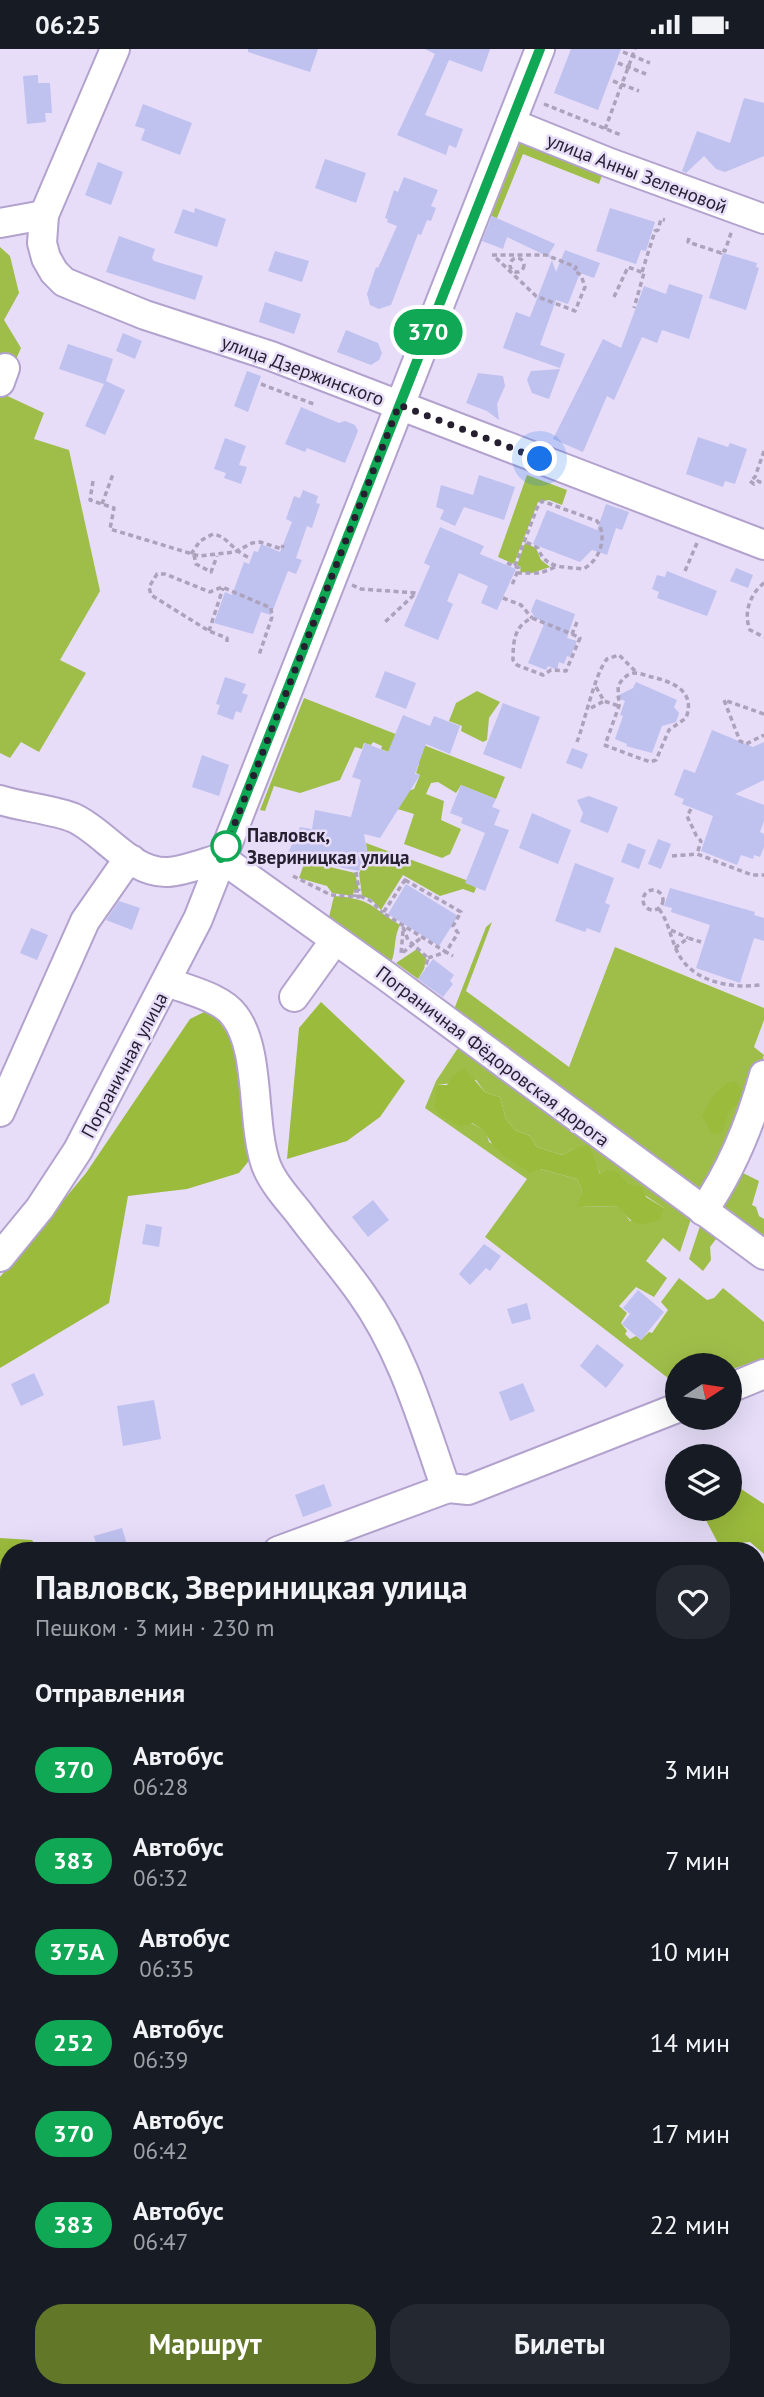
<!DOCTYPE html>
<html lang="ru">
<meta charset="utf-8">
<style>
:root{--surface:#171b24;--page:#242831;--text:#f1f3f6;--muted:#9ea1a6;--accent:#627727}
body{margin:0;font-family:"PT Sans",sans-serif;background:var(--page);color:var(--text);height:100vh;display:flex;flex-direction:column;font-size:26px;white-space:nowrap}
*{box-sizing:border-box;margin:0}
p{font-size:23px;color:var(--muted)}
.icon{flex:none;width:38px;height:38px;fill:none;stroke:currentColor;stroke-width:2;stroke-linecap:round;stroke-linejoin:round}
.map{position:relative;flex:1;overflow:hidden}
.drawer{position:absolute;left:0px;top:1493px;width:765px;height:856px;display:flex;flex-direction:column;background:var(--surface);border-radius:28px 28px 0 0;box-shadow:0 7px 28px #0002}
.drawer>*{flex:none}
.badge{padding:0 14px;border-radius:23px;font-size:24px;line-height:46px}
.needle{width:46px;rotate:78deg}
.controls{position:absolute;left:665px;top:1304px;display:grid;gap:14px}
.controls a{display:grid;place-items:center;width:77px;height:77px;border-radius:50%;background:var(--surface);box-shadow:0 7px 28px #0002;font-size:35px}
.you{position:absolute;width:35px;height:35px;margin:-18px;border:5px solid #fff;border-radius:50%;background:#1a73e8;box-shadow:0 0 0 10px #1a73e833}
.map>.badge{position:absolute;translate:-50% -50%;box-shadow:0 0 0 4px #fff}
h2{padding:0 35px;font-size:26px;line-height:63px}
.round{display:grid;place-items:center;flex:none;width:74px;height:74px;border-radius:28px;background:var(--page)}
.headline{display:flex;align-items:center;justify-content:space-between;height:119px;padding:0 35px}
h1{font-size:33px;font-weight:800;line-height:52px}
.action{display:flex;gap:14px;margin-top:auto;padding:14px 35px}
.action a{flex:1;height:80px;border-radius:28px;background:var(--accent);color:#fff;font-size:28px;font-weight:800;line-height:80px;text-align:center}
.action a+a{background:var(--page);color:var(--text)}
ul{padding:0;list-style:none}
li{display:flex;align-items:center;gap:21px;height:91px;padding:0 35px}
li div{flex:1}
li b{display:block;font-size:26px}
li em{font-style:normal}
li .badge{min-width:77px;font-weight:700;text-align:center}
.status{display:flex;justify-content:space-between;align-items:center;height:49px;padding:0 35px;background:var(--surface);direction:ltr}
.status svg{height:19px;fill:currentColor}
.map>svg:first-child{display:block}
.green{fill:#9fbe49;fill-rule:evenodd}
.forest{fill:#9bbb3d}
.building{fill:#bfc1ef}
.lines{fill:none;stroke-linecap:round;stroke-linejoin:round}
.minor-casing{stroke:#b2a2cd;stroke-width:32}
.path{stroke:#aca2bb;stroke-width:3.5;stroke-dasharray:5 3.5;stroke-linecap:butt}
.minor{stroke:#fff;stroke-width:28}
.line-casing{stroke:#fff;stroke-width:16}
.line{stroke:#10a855;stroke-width:10}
.walk{stroke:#261f30;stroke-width:7;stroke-dasharray:0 12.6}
.stop-dot{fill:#fff;stroke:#10a855;stroke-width:3.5}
.labels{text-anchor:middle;stroke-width:5;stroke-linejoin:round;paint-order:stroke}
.street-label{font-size:19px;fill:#261f30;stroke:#e7ddf9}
.stop-label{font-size:19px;font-weight:bold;fill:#261f30;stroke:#e7ddf9;text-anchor:start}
</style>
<div class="status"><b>06:25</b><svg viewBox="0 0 49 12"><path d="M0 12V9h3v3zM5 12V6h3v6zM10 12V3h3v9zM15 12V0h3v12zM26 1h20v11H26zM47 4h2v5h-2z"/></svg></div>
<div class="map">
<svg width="764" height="2348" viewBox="0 0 764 2348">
<rect width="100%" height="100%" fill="#e7ddf9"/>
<!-- green -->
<g class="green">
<polygon points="523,86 601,117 602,126 599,135 523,105 497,169 491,167"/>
<polygon points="0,198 10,207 19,244 4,271 21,299 1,344 44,364 34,390 69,401 100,542 60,611 86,624 39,703 21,693 10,709 0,704"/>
<polygon points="527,426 567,441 562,456 549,451 538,453 514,515 498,508"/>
<polygon points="525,494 536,499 541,511 550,518 532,524 520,523 521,518 517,516"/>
<polygon points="477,642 500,653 489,669 487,691 483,693 461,682 462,677 449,672 456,654"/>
<polygon points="304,649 505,728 496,750 461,736 456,744 438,733 431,734 426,745 444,752 441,771 461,780 450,805 442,809 404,795 414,765 391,758 393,747 414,740 420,726 416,724 419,715 381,700 382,697 373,693 371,696 364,694 362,700 355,698 340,731 300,744 274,737 265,762 260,761"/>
<polygon points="366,794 466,831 476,839 474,844 463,840 440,847 403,826 381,861 371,850 362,847 359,824 368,808"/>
<polygon points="305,812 355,824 359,841 354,841 353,847 332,844 327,837 299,829"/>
<path d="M 334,847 C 373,850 369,857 400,876 C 392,892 398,906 387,920 L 301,849 L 329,868 Z"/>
<polygon points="492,873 466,942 569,1018 615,898 764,959 764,971 754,998 764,1006 744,1070 702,1138 697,1139 453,963 486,878"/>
<polygon points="417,900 426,909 424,920 418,930 396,914"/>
<path d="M 460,996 L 621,1111 L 673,1158 L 691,1170 L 680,1203 L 663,1189 L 646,1212 L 667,1229 L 654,1248 L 636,1238 L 619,1257 L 627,1264 L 621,1274 L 627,1282 L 625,1285 L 630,1290 L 636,1287 L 641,1291 L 649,1283 L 652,1284 L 668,1261 L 661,1253 L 679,1229 L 707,1251 L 714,1249 L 723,1239 L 764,1273 L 764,1309 L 730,1321 L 730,1316 L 677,1316 L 677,1336 L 485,1188 L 527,1130 L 425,1059 L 436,1032 ZM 476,1031 L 485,1043 L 500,1048 L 506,1070 L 515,1081 L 530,1087 L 537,1098 L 562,1106 L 575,1099 L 595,1114 L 601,1126 L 628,1135 L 664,1159 L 630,1172 L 619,1157 L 578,1158 L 582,1142 L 577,1130 L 540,1120 L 489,1093 L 486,1082 L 471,1074 L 437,1041 L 437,1036 Z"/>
<polygon points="737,1121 759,1132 752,1156 756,1158 759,1167 764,1170 764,1198 725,1171 718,1153"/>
<polygon points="701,1174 727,1195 716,1190 710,1198 711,1211 703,1222 689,1210"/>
</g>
<!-- forest -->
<g class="forest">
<polygon points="321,953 405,1032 380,1068 347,1092 287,1110 299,979"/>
<polygon points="206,962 219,972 234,995 252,1108 239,1124 187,1140 128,1147 109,1254 0,1319 0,1228 86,1124 190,970"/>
<path d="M 464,1019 L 485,1043 L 500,1048 L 506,1070 L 515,1081 L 530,1087 L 537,1098 L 562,1106 L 575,1099 L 589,1096 L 600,1125 L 608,1121 L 617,1123 L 628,1135 L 642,1138 L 646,1148 L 664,1159 L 660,1171 C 636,1178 634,1177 618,1157 L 577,1158 L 582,1142 L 577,1130 L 540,1120 L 530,1124 C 512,1112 493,1103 485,1082 L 472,1074 L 461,1078 L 441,1067 L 434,1058 L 437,1036 L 447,1036 L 453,1027 Z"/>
<path d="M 735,1032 L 742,1042 L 739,1054 L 729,1062 L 723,1082 L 715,1086 L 711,1084 L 702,1066 C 710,1052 718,1035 735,1032 Z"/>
<polygon points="735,1436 764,1455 764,1505 750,1493 719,1496 700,1460 730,1460 730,1439"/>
<polygon points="0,1489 32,1491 39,1501 9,1502 8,1703 0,1699"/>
<polygon points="764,1720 764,2085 756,2084 756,1722"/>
</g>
<!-- building -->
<g class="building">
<polygon points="248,0 318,0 310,23 248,3"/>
<polygon points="425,0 490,0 482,23 449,11 425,66 463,80 456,99 449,96 446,106 397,86 435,5"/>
<polygon points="571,0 621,0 598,61 554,44"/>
<polygon points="38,26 38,34 50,34 52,64 45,64 46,73 27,75 23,27"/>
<polygon points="744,49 764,54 764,107 725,123 716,120 704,107 686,124 682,122 697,82 730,94"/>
<polygon points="143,55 192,74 180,106 141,91 145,80 135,77"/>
<polygon points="325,110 366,124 356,154 315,139"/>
<polygon points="98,113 123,123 111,156 85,146"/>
<polygon points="404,128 438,141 431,157 436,159 431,172 427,171 421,186 418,185 391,256 379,260 370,256 367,245 376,218 378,219 397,177 387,173 388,170 385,169 394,141 398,143"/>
<polygon points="195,159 226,170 217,198 174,184 183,160 194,164"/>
<polygon points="610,159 655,173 646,202 641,201 636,215 596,202"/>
<polygon points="492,167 555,195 549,205 551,209 507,188 503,200 482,192"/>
<polygon points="119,187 155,200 152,209 154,212 203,227 195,251 106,223"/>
<polygon points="565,201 600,214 594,229 580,224 568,255 556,251 540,296 565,305 560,319 503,299 516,263 530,268 552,211 556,223"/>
<polygon points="275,202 309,212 302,233 268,222"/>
<polygon points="723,204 757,214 756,218 759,219 746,261 709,249"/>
<polygon points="669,235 703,246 689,290 662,281 657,294 642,288 614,351 607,347 583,403 553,390 603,290 621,299 644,237 666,245"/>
<polygon points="265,253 301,265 294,285 259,273"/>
<polygon points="346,281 378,294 382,304 379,311 371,316 337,303"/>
<polygon points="123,284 142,292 135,310 116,302"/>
<polygon points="68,295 113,310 106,332 125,341 105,386 85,377 104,335 59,320"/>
<polygon points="560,320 549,350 532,344 527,331 531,322"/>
<polygon points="247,322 261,327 248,363 234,357"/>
<polygon points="478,324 503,327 505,337 497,355 499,371 487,362 466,354"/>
<polygon points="301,358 339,374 345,372 355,376 358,382 345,414 307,399 305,403 285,395"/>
<polygon points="698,388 728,398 730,394 747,400 735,435 725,432 723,438 686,425"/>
<polygon points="225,389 246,397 239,416 247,418 241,435 224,429 226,424 214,420"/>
<polygon points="479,426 515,438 504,471 464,458 455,477 440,470 444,461 436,458 441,436 473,446"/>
<polygon points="303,441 318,447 316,454 320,455 312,479 307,477 296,509 302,511 296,525 288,522 271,566 261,563 253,585 214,574 225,543 232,546 244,513 249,515 254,502 258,503 261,495 280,503 292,473 286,470 294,447 300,449"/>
<polygon points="606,455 629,463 622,481 616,479 607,506 592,501 580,513 533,495 547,461 597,481"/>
<polygon points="440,478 484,497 480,505 516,520 497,561 481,554 488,537 459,524 447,552 453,555 438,591 404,577 430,517 424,514"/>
<polygon points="736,519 753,526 748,539 730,532"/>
<polygon points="667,522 717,542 707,567 657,549 659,543 652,540 657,526 665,528"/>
<polygon points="536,550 575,565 567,589 577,592 570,608 567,607 564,615 559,613 557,621 548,617 546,621 528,614 545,573 535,569 531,562"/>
<polygon points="385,622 416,634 406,660 375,648"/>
<polygon points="225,628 246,635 242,644 248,646 241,664 236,662 233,671 217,665 220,656 216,655"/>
<polygon points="636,633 677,651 674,658 679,664 676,673 662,677 652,704 626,697 627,695 615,690 623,667 620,666 625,652 615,648 633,639"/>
<polygon points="503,654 540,668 521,720 483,705"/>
<polygon points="403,666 430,677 434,667 460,677 450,705 426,695 415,725 420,726 380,789 364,785 368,808 359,822 310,812 288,804 300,778 312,780 315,761 351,768 361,731 352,728 365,694 388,703"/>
<polygon points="712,681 753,698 764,693 764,731 735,745 764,756 764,772 760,783 764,785 764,798 760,808 754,806 753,810 741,806 737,816 701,802 713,767 682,755 684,750 674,746 684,720 695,724"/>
<polygon points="572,699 588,705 582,720 566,714"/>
<polygon points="202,706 229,716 219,747 192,738"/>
<polygon points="461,736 496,750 492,758 500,761 494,776 509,781 485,842 465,834 485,784 461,774 463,769 450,764"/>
<polygon points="589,747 618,758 608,784 580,773 583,764 577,751"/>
<polygon points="532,764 571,781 558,815 519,799"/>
<polygon points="658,790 671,795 661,820 648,815"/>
<polygon points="628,794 646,801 639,820 621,813"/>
<polygon points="575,814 614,829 605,854 610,856 600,884 587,879 585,883 555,872"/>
<polygon points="406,835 458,867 439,897 388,865"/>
<polygon points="670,839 755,863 754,866 764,869 764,892 754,889 740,934 696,919 710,876 671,863 672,859 664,857"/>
<polygon points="119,852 140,859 132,881 106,871"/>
<polygon points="31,879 48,886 37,911 20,904"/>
<polygon points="433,910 454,926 450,932 453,935 443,948 418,930"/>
<polygon points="373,1151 389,1171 368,1188 352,1168"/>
<polygon points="146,1175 162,1178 159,1198 142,1195"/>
<polygon points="484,1195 501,1207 490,1222 486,1219 470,1236 459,1225"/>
<polygon points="638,1241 664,1263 641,1291 622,1275 630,1265 623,1259"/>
<polygon points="527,1254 531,1270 512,1275 507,1260"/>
<polygon points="597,1295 624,1316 606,1339 580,1317"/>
<polygon points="34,1324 44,1346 21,1357 11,1335"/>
<polygon points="523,1334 535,1362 510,1372 499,1343"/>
<polygon points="154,1351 161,1390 123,1397 117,1357"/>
<polygon points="324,1435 332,1457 303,1468 295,1446"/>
<polygon points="122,1479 129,1502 98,1502 94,1487"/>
</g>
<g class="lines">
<defs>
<g id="minor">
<polyline points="115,0 44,166 42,194 46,209 54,223 64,233 76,238 145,266 271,307 764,496"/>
<polyline points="511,74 610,114 764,170"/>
<polyline points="0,174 44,166"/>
<polyline points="0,333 5,319"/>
<path d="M 0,751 C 22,758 56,761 74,769 C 105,783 131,825 168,823 C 185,822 204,814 221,809"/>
<polyline points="221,809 386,927 764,1206"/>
<path d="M 168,933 C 187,941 221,948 234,966 C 261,1000 251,1073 266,1116 C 273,1134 287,1149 299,1164 C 319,1191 342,1217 361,1244 C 402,1301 421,1368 444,1434 L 448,1439 L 468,1441 L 677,1359"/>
<polyline points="294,948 335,891"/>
<polyline points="0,1063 85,872 122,819 132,811"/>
<path d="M 703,1162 C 731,1122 751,1073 764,1026"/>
<polyline points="0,1208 40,1159 78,1101 198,870 540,0"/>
<polyline points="730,1339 764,1325"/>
<polyline points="278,1502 448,1439"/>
<polyline points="756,2133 764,2132"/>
<polyline points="0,2301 9,2313"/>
<polyline points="28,2340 34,2348"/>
<polyline points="469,2340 474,2348"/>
<polyline points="672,2340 674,2348"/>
</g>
</defs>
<!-- minor casing -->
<use href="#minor" class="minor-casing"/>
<!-- path -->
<g class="path">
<polyline points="623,3 650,14"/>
<polyline points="618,14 646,25"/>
<polyline points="613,32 639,42"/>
<polyline points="544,55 621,86"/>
<polyline points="605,80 635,0"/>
<polyline points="689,189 688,193 721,204 722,201 725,202 732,181"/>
<polyline points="492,206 546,206 576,218 574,222 581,226 585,238 575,262 536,247 494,207"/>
<circle cx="517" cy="216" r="7"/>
<polyline points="642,223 655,182 658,181 661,170 665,171"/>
<polyline points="614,248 628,218 644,224 634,259"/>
<polyline points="261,335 316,356"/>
<polyline points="764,402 755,428 750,432 754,435 758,432 764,435"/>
<polyline points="93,432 90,451 114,459 110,480 199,507 235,503 252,494 260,493 282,500 283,496"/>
<polyline points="102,455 113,425"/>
<path d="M 191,505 L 200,492 L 213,485 C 229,488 232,502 250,509"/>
<polyline points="194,506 196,515 211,523 217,507"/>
<polyline points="507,514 519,519 512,536"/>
<path d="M 515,517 L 537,459 L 542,452 L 597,472 C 608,487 600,512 583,520 C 563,517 546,521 538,499 L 524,492"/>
<polyline points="685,522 697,494"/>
<polyline points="517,524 541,524 555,518"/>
<path d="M 764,534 C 750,545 743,564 750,581 L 764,588"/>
<polyline points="352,536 361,540 416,544 385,573"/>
<polyline points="503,549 521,556 532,569"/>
<polyline points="209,582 223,539"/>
<path d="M 572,585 L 580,589 L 566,622 L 551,621 L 543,626 L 517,616 L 513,611 C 513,593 514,577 532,569 L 572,585 L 577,573"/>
<polyline points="227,593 227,589 209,582 151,546 149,538 157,525 165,525 210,543 222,538 271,559 272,568 259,606"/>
<polyline points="596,638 604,652 619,657"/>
<polyline points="591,659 604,652"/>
<polyline points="764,665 724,651 740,692 746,695 764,686"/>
<path d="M 577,693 C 585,672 595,624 607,610 L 619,606 L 636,623"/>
<path d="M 604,696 L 650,713 L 656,711 L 669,681 L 686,669 C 696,643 674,633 652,628 C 645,627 638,622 630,625 C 625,627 621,632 618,637 L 619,657 L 605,696"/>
<polyline points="691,760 687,767 696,786 701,792 697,805 752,826 764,826"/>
<polyline points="672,807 697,805"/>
<polyline points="356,823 359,841"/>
<polyline points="293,827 331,846 359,848 359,842 354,842 355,848"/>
<polygon points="405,831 461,863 453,877 458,884 446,903 383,864"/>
<circle cx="653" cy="851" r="10"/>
<polyline points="360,847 371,852 383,864"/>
<path d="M 659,860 C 668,872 670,886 676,900 C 689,932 729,940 760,936"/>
<polyline points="403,878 408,891 428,909 425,919"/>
<polyline points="671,881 688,889"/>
<polyline points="403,882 401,905 422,888"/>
<polyline points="675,899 688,889 701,893"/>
<polyline points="428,909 446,903 453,907"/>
</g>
<!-- minor -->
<use href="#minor" class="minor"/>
</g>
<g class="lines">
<defs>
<polyline id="line" points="221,809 540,0"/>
</defs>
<!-- line casing -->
<use href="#line" class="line-casing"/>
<!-- line -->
<use href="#line" class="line"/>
<!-- walk -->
<polyline class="walk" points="226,797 399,356 540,410"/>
</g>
<!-- markers -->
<circle class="stop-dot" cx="226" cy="797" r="14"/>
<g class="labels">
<!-- street labels -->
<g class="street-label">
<text transform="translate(637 124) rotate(21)" y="7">улица Анны Зеленовой</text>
<text transform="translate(303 321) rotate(20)" y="7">улица Дзержинского</text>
<text transform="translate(493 1007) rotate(37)" y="7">Пограничная Фёдоровская дорога</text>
<text transform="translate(124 1016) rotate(-62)" y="7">Пограничная улица</text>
</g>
<!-- stop labels -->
<g class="stop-label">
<text x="247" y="793">Павловск,<tspan x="247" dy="22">Звериницкая улица</tspan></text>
</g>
</g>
</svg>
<div class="controls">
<a><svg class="needle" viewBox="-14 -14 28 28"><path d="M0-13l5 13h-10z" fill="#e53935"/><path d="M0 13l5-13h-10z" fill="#9ea1a6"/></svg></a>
<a><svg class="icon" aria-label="layers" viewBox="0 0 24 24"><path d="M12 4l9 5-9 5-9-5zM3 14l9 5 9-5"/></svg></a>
</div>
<div class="you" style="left:540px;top:410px"></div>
<b class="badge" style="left:428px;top:283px;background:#10a855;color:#fff">370</b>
<section class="drawer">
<div class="headline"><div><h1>Павловск, Звериницкая улица</h1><p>Пешком · 3 мин · 230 m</p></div><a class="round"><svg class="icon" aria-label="heart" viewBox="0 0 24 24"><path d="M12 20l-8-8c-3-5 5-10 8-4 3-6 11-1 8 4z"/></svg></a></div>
<h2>Отправления</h2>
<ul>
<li><span class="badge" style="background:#10a855;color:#fff">370</span><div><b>Автобус</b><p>06:28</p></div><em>3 мин</em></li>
<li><span class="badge" style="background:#10a855;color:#fff">383</span><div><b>Автобус</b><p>06:32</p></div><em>7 мин</em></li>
<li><span class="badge" style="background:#10a855;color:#fff">375А</span><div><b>Автобус</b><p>06:35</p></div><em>10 мин</em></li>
<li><span class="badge" style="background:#10a855;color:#fff">252</span><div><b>Автобус</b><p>06:39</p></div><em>14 мин</em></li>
<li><span class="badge" style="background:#10a855;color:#fff">370</span><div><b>Автобус</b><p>06:42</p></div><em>17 мин</em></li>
<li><span class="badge" style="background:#10a855;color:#fff">383</span><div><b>Автобус</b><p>06:47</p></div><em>22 мин</em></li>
</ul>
<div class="action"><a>Маршрут</a><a>Билеты</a></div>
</section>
</div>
